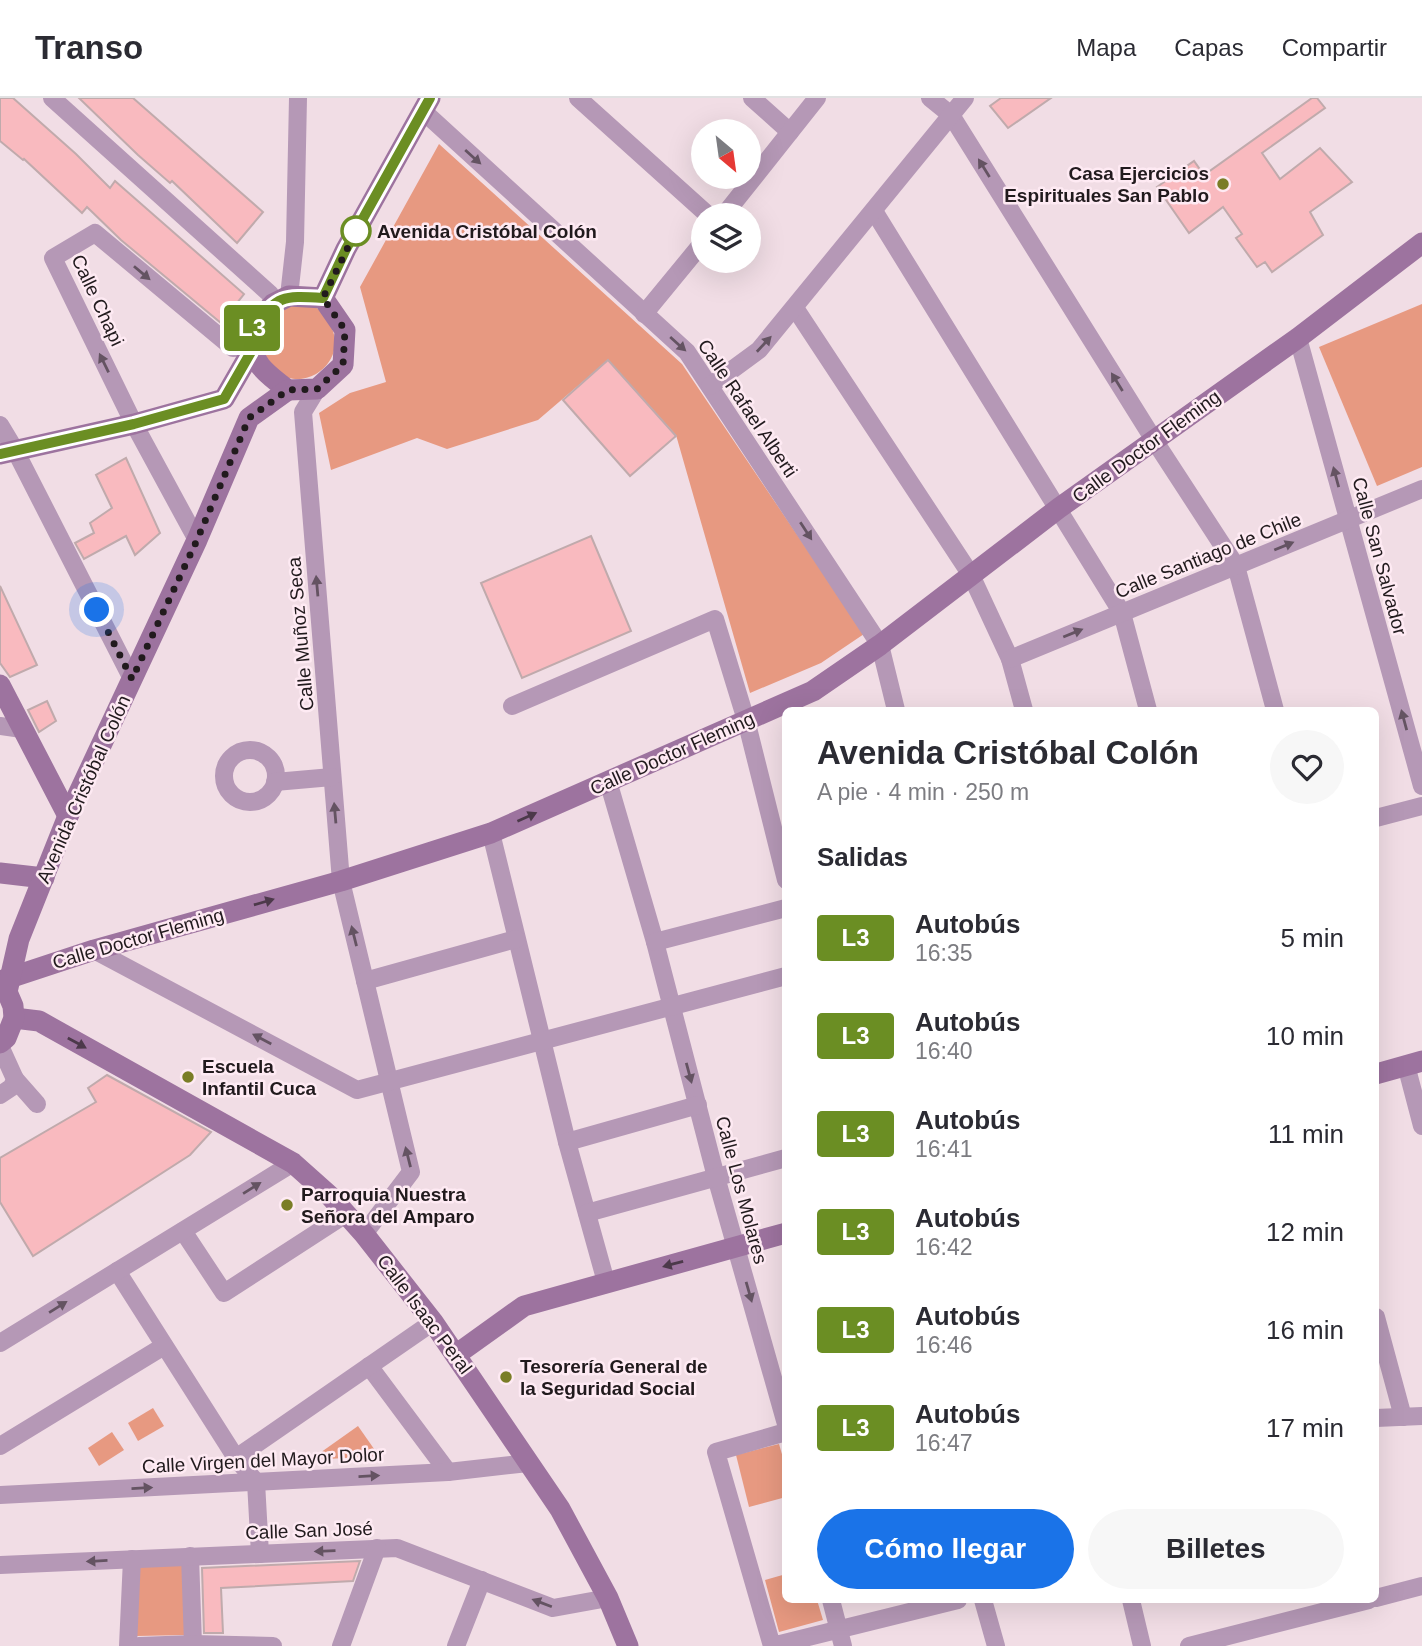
<!DOCTYPE html>
<html lang="es">
<meta charset="utf-8">
<style>
:root{--surface:#fff;--page:#f7f7f7;--text:#2b2b33;--muted:#7c7c81;--line:#e1e1e2;--accent:#1a73e8}
body{margin:0;font-family:Helvetica,sans-serif;background:var(--page);color:var(--text);height:100vh;display:flex;flex-direction:column;font-size:26px;white-space:nowrap}
*{box-sizing:border-box;margin:0}
p{font-size:23px;color:var(--muted)}
.icon{flex:none;width:38px;height:38px;fill:none;stroke:currentColor;stroke-width:2;stroke-linecap:round;stroke-linejoin:round}
.map{position:relative;flex:1;overflow:hidden}
.details{position:absolute;left:782px;top:609px;width:597px;height:896px;display:flex;flex-direction:column;background:var(--surface);border-radius:10px;box-shadow:0 7px 28px #0002}
.details>*{flex:none}
.badge{padding:0 14px;border-radius:5px;font-size:24px;line-height:46px}
.needle{width:46px;rotate:151deg}
.buttons{position:absolute;left:691px;top:21px;display:grid;gap:14px}
.buttons a{display:grid;place-items:center;width:70px;height:70px;border-radius:50%;background:var(--surface);box-shadow:0 7px 28px #0002;font-size:35px}
.you{position:absolute;width:35px;height:35px;margin:-18px;border:5px solid #fff;border-radius:50%;background:#1a73e8;box-shadow:0 0 0 10px #1a73e833}
.map>.badge{position:absolute;translate:-50% -50%;box-shadow:0 0 0 4px #fff}
h2{padding:0 35px;font-size:26px;line-height:63px}
.round{display:grid;place-items:center;flex:none;width:74px;height:74px;border-radius:37px;background:var(--page)}
.overview{display:flex;align-items:center;justify-content:space-between;height:119px;padding:0 35px}
h1{font-size:33px;font-weight:800;line-height:52px}
.action{display:flex;gap:14px;margin-top:auto;padding:14px 35px}
.action a{flex:1;height:80px;border-radius:42px;background:var(--accent);color:#fff;font-size:28px;font-weight:800;line-height:80px;text-align:center}
.action a+a{background:var(--page);color:var(--text)}
ul{padding:0;list-style:none}
li{display:flex;align-items:center;gap:21px;height:98px;padding:0 35px}
li div{flex:1}
li b{display:block;font-size:26px}
li em{font-style:normal}
li .badge{min-width:77px;font-weight:700;text-align:center}
header{display:flex;align-items:center;gap:42px;box-sizing:border-box;height:98px;padding:0 35px;background:var(--surface);border-bottom:2px solid var(--line)}
header strong{font-size:33px}
nav{display:flex;gap:38px;margin-inline-start:auto;font-size:24px}
.map>svg:first-child{display:block}
.green{fill:#e79981}
.building{fill:#f9babf;stroke:#c0aaac;stroke-width:2}
.lines{fill:none;stroke-linecap:round;stroke-linejoin:round}
.street{stroke:#b598b6;stroke-width:18}
.secondary{stroke:#9d739f;stroke-width:21}
.oneway{fill:#645362}
.oneway2{fill:#4c394a}
.line-casing{stroke:#fff;stroke-width:16}
.line{stroke:#6b8e23;stroke-width:10}
.walk{stroke:#211a1d;stroke-width:7;stroke-dasharray:0 12.6}
.poi-dot{fill:#7a7d26;stroke:#feeaf3;stroke-width:2.5}
.stop-dot{fill:#fff;stroke:#6b8e23;stroke-width:3.5}
.labels{text-anchor:middle;stroke-width:5;stroke-linejoin:round;paint-order:stroke}
.poi-label{font-size:19px;font-weight:bold;fill:#211a1d;stroke:#feeaf3;text-anchor:start}
.stop-label{font-size:19px;font-weight:bold;fill:#211a1d;stroke:#feeaf3;text-anchor:start}
.street-label{font-size:19px;fill:#211a1d;stroke:#feeaf3}
</style>
<header>
<strong>Transo</strong>
<nav><a>Mapa</a><a>Capas</a><a>Compartir</a></nav>
</header>
<div class="map">
<svg width="1422" height="1548" viewBox="0 0 1422 1548">
<rect width="100%" height="100%" fill="#f1dde5"/>
<!-- green -->
<g class="green">
<polygon points="439,46 682,266 864,536 821,565 750,595 676,337 608,262 538,322 447,351 417,340 331,372 319,315 350,295 386,284 360,189"/>
<polygon points="1422,206 1422,369 1377,388 1319,249"/>
<path d="M 285,207 C 294,207 305,206 313,208 C 320,211 324,216 328,223 C 357,267 288,309 265,257 C 254,233 270,225 285,207 Z"/>
<polygon points="153,1310 164,1328 138,1343 128,1325"/>
<polygon points="358,1328 379,1358 310,1362"/>
<polygon points="112,1334 124,1352 99,1368 88,1350"/>
<polygon points="779,1346 786,1370 786,1399 749,1409 736,1357"/>
<polygon points="184,1467 186,1537 137,1538 135,1468"/>
<polygon points="786,1476 786,1502 817,1502 823,1522 779,1534 765,1482"/>
</g>
<!-- building -->
<g class="building">
<polygon points="0,0 13,0 76,56 110,90 115,83 244,196 221,225 121,142 87,109 82,115 24,61 23,62 0,43"/>
<polygon points="79,0 133,0 263,114 237,145 172,83 170,85 138,57"/>
<polygon points="1001,0 1051,0 1008,30 990,8"/>
<polygon points="1312,0 1317,0 1325,10 1262,55 1280,81 1320,50 1352,84 1310,114 1323,137 1272,174 1265,164 1257,169 1236,140 1242,136 1223,109 1189,135 1157,89 1194,63 1204,77"/>
<polygon points="608,262 676,338 630,378 563,302"/>
<polygon points="126,360 160,435 135,457 126,438 84,461 75,445 94,435 90,425 112,410 96,377"/>
<polygon points="591,438 631,533 522,580 481,485"/>
<polygon points="0,488 37,567 10,579 0,565"/>
<polygon points="47,603 56,623 39,634 28,612"/>
<polygon points="107,977 211,1034 190,1057 33,1158 0,1104 0,1060 96,1004 88,990"/>
<polygon points="360,1463 353,1483 221,1490 223,1535 204,1535 202,1470"/>
</g>
<g class="lines">
<!-- street -->
<g class="street">
<polyline points="52,0 270,196 273,206"/>
<polyline points="578,0 708,117"/>
<polyline points="752,0 790,34"/>
<polyline points="930,0 951,17 1154,342 1236,468 1275,612"/>
<polyline points="423,13 687,254 880,547 896,612"/>
<polyline points="874,113 1122,515 1148,612"/>
<polyline points="724,117 817,0"/>
<polyline points="289,198 295,144 298,0"/>
<polyline points="795,210 971,477 1010,561 1024,612"/>
<polyline points="644,216 704,143"/>
<polyline points="1298,240 1422,688"/>
<polyline points="710,288 759,252 965,0"/>
<polyline points="317,291 303,314 341,783 411,1074 364,1136"/>
<polyline points="0,327 15,352 132,581"/>
<polyline points="197,442 134,326 53,160 95,135 233,250 250,249"/>
<polyline points="1010,561 1422,391"/>
<polyline points="512,608 715,521 746,622 786,782"/>
<polyline points="0,628 22,631"/>
<circle cx="250" cy="678" r="26"/>
<polyline points="608,683 655,844 716,1079 786,1326"/>
<polyline points="275,684 332,679"/>
<polyline points="1376,720 1422,708"/>
<polyline points="491,735 567,1044 606,1184"/>
<polyline points="655,844 786,810"/>
<polyline points="94,852 357,992 786,878"/>
<polyline points="365,883 516,841"/>
<polyline points="0,948 15,981 12,989 0,997"/>
<polyline points="1406,967 1422,1028"/>
<polyline points="15,981 37,1006"/>
<polyline points="567,1044 698,1007"/>
<polyline points="587,1115 786,1060"/>
<polyline points="183,1133 224,1195 346,1116"/>
<polyline points="117,1173 236,1360 256,1384 260,1456"/>
<polyline points="1376,1219 1403,1319"/>
<polyline points="0,1245 293,1065"/>
<polyline points="369,1268 448,1374"/>
<polyline points="1376,1320 1422,1318"/>
<polyline points="786,1334 716,1354 772,1548 958,1502"/>
<polyline points="0,1348 164,1248"/>
<polyline points="236,1360 433,1224"/>
<polyline points="0,1397 448,1374 528,1365"/>
<polyline points="190,1458 193,1546"/>
<polyline points="0,1467 397,1450 553,1510 608,1500"/>
<polyline points="1376,1500 1422,1488"/>
<polyline points="831,1502 843,1548"/>
<polyline points="983,1502 996,1548"/>
<polyline points="1131,1502 1142,1548"/>
<polyline points="128,1548 132,1461"/>
<polyline points="139,1548 193,1546 273,1548"/>
<polyline points="341,1548 377,1450"/>
<polyline points="456,1548 482,1482"/>
<polyline points="1189,1548 1369,1502"/>
</g>
<!-- secondary -->
<g class="secondary">
<path d="M 289,198 L 323,200 L 345,232 L 343,267 L 317,291 L 288,292 C 265,275 250,264 249,233 L 273,206 Z"/>
<polyline points="323,200 346,151 430,0"/>
<polyline points="0,356 134,326 224,301 251,254"/>
<polyline points="0,587 68,718"/>
<polyline points="0,775 44,780"/>
<polyline points="0,883 94,852 341,783 491,735 813,593 880,547 1059,410 1298,240 1422,145"/>
<polyline points="14,920 39,923 293,1065 330,1098 364,1136 433,1224 560,1411 608,1500 628,1548"/>
<polyline points="0,945 6,940 14,920 13,908 7,894 19,841 68,718 197,442 249,320 288,292"/>
<polyline points="1376,976 1422,963"/>
<polyline points="457,1256 524,1208 786,1135"/>
</g>
</g>
<!-- one-way arrows -->
<defs><path id="oneway-solid" d="M-6-.8H1V-3.2L6.5 0L1 3.2V.8H-6Z" transform="scale(1.75)"/></defs>
<g class="oneway">
<use href="#oneway-solid" transform="translate(473 59) rotate(42)"/>
<use href="#oneway-solid" transform="translate(984 70) rotate(-122)"/>
<use href="#oneway-solid" transform="translate(142 175) rotate(40)"/>
<use href="#oneway-solid" transform="translate(678 246) rotate(42)"/>
<use href="#oneway-solid" transform="translate(764 246) rotate(-47)"/>
<use href="#oneway-solid" transform="translate(104 265) rotate(-116)"/>
<use href="#oneway-solid" transform="translate(1117 284) rotate(-122)"/>
<use href="#oneway-solid" transform="translate(1336 379) rotate(-105)"/>
<use href="#oneway-solid" transform="translate(806 433) rotate(57)"/>
<use href="#oneway-solid" transform="translate(1284 448) rotate(-22)"/>
<use href="#oneway-solid" transform="translate(317 488) rotate(-95)"/>
<use href="#oneway-solid" transform="translate(1073 535) rotate(-22)"/>
<use href="#oneway-solid" transform="translate(1404 622) rotate(-105)"/>
<use href="#oneway-solid" transform="translate(335 715) rotate(-95)"/>
<use href="#oneway-solid" transform="translate(354 838) rotate(-104)"/>
<use href="#oneway-solid" transform="translate(262 941) rotate(-152)"/>
<use href="#oneway-solid" transform="translate(689 975) rotate(75)"/>
<use href="#oneway-solid" transform="translate(408 1059) rotate(-104)"/>
<use href="#oneway-solid" transform="translate(252 1090) rotate(-32)"/>
<use href="#oneway-solid" transform="translate(749 1194) rotate(74)"/>
<use href="#oneway-solid" transform="translate(58 1209) rotate(-32)"/>
<use href="#oneway-solid" transform="translate(369 1378) rotate(-3)"/>
<use href="#oneway-solid" transform="translate(142 1390) rotate(-3)"/>
<use href="#oneway-solid" transform="translate(325 1453) rotate(178)"/>
<use href="#oneway-solid" transform="translate(97 1463) rotate(177)"/>
<use href="#oneway-solid" transform="translate(542 1505) rotate(-159)"/>
</g>
<g class="oneway2">
<use href="#oneway-solid" transform="translate(527 719) rotate(-24)"/>
<use href="#oneway-solid" transform="translate(264 804) rotate(-16)"/>
<use href="#oneway-solid" transform="translate(77 945) rotate(29)"/>
<use href="#oneway-solid" transform="translate(673 1166) rotate(165)"/>
</g>
<g class="lines">
<defs>
<path id="line" d="M 0,356 L 134,326 L 224,301 L 251,254 L 249,233 C 279,199 277,197 323,200 L 346,151 L 430,0"/>
</defs>
<!-- line casing -->
<use href="#line" class="line-casing"/>
<!-- line -->
<use href="#line" class="line"/>
<!-- walk -->
<polyline class="walk" points="97,512 132,581 197,442 249,320 288,292 317,291 343,267 345,232 323,200 357,131 356,133"/>
</g>
<!-- markers -->
<g class="poi-dot">
<circle cx="1223" cy="86" r="7"/>
<circle cx="188" cy="979" r="7"/>
<circle cx="287" cy="1107" r="7"/>
<circle cx="506" cy="1279" r="7"/>
</g>
<circle class="stop-dot" cx="356" cy="133" r="14"/>
<g class="labels">
<!-- poi labels -->
<g class="poi-label">
<text x="1209" y="82" text-anchor="end">Casa Ejercicios<tspan x="1209" dy="22">Espirituales San Pablo</tspan></text>
<text x="202" y="975">Escuela<tspan x="202" dy="22">Infantil Cuca</tspan></text>
<text x="301" y="1103">Parroquia Nuestra<tspan x="301" dy="22">Señora del Amparo</tspan></text>
<text x="520" y="1275">Tesorería General de<tspan x="520" dy="22">la Seguridad Social</tspan></text>
</g>
<!-- stop labels -->
<g class="stop-label">
<text x="377" y="140">Avenida Cristóbal Colón</text>
</g>
<!-- street labels -->
<g class="street-label">
<text transform="translate(98 202) rotate(65)" y="7">Calle Chapi</text>
<text transform="translate(748 310) rotate(56)" y="7">Calle Rafael Alberti</text>
<text transform="translate(1146 348) rotate(-36)" y="7">Calle Doctor Fleming</text>
<text transform="translate(1208 457) rotate(-22)" y="7">Calle Santiago de Chile</text>
<text transform="translate(1380 458) rotate(75)" y="7">Calle San Salvador</text>
<text transform="translate(300 536) rotate(-95)" y="7">Calle Muñoz Seca</text>
<text transform="translate(672 655) rotate(-24)" y="7">Calle Doctor Fleming</text>
<text transform="translate(83 691) rotate(-66)" y="7">Avenida Cristóbal Colón</text>
<text transform="translate(138 840) rotate(-16)" y="7">Calle Doctor Fleming</text>
<text transform="translate(742 1092) rotate(75)" y="7">Calle Los Molares</text>
<text transform="translate(425 1216) rotate(53)" y="7">Calle Isaac Peral</text>
<text transform="translate(263 1362) rotate(-3)" y="7">Calle Virgen del Mayor Dolor</text>
<text transform="translate(309 1432) rotate(-2)" y="7">Calle San José</text>
</g>
</g>
</svg>
<div class="buttons">
<a><svg class="needle" viewBox="-14 -14 28 28"><path d="M0-13l5 13h-10z" fill="#e53935"/><path d="M0 13l5-13h-10z" fill="#7c7c81"/></svg></a>
<a><svg class="icon" aria-label="layers" viewBox="0 0 24 24"><path d="M12 4l9 5-9 5-9-5zM3 14l9 5 9-5"/></svg></a>
</div>
<div class="you" style="left:97px;top:512px"></div>
<b class="badge" style="left:252px;top:230px;background:#6b8e23;color:#fff">L3</b>
<section class="details">
<div class="overview"><div><h1>Avenida Cristóbal Colón</h1><p>A pie · 4 min · 250 m</p></div><a class="round"><svg class="icon" aria-label="heart" viewBox="0 0 24 24"><path d="M12 20l-8-8c-3-5 5-10 8-4 3-6 11-1 8 4z"/></svg></a></div>
<h2>Salidas</h2>
<ul>
<li><span class="badge" style="background:#6b8e23;color:#fff">L3</span><div><b>Autobús</b><p>16:35</p></div><em>5 min</em></li>
<li><span class="badge" style="background:#6b8e23;color:#fff">L3</span><div><b>Autobús</b><p>16:40</p></div><em>10 min</em></li>
<li><span class="badge" style="background:#6b8e23;color:#fff">L3</span><div><b>Autobús</b><p>16:41</p></div><em>11 min</em></li>
<li><span class="badge" style="background:#6b8e23;color:#fff">L3</span><div><b>Autobús</b><p>16:42</p></div><em>12 min</em></li>
<li><span class="badge" style="background:#6b8e23;color:#fff">L3</span><div><b>Autobús</b><p>16:46</p></div><em>16 min</em></li>
<li><span class="badge" style="background:#6b8e23;color:#fff">L3</span><div><b>Autobús</b><p>16:47</p></div><em>17 min</em></li>
</ul>
<div class="action"><a>Cómo llegar</a><a>Billetes</a></div>
</section>
</div>
